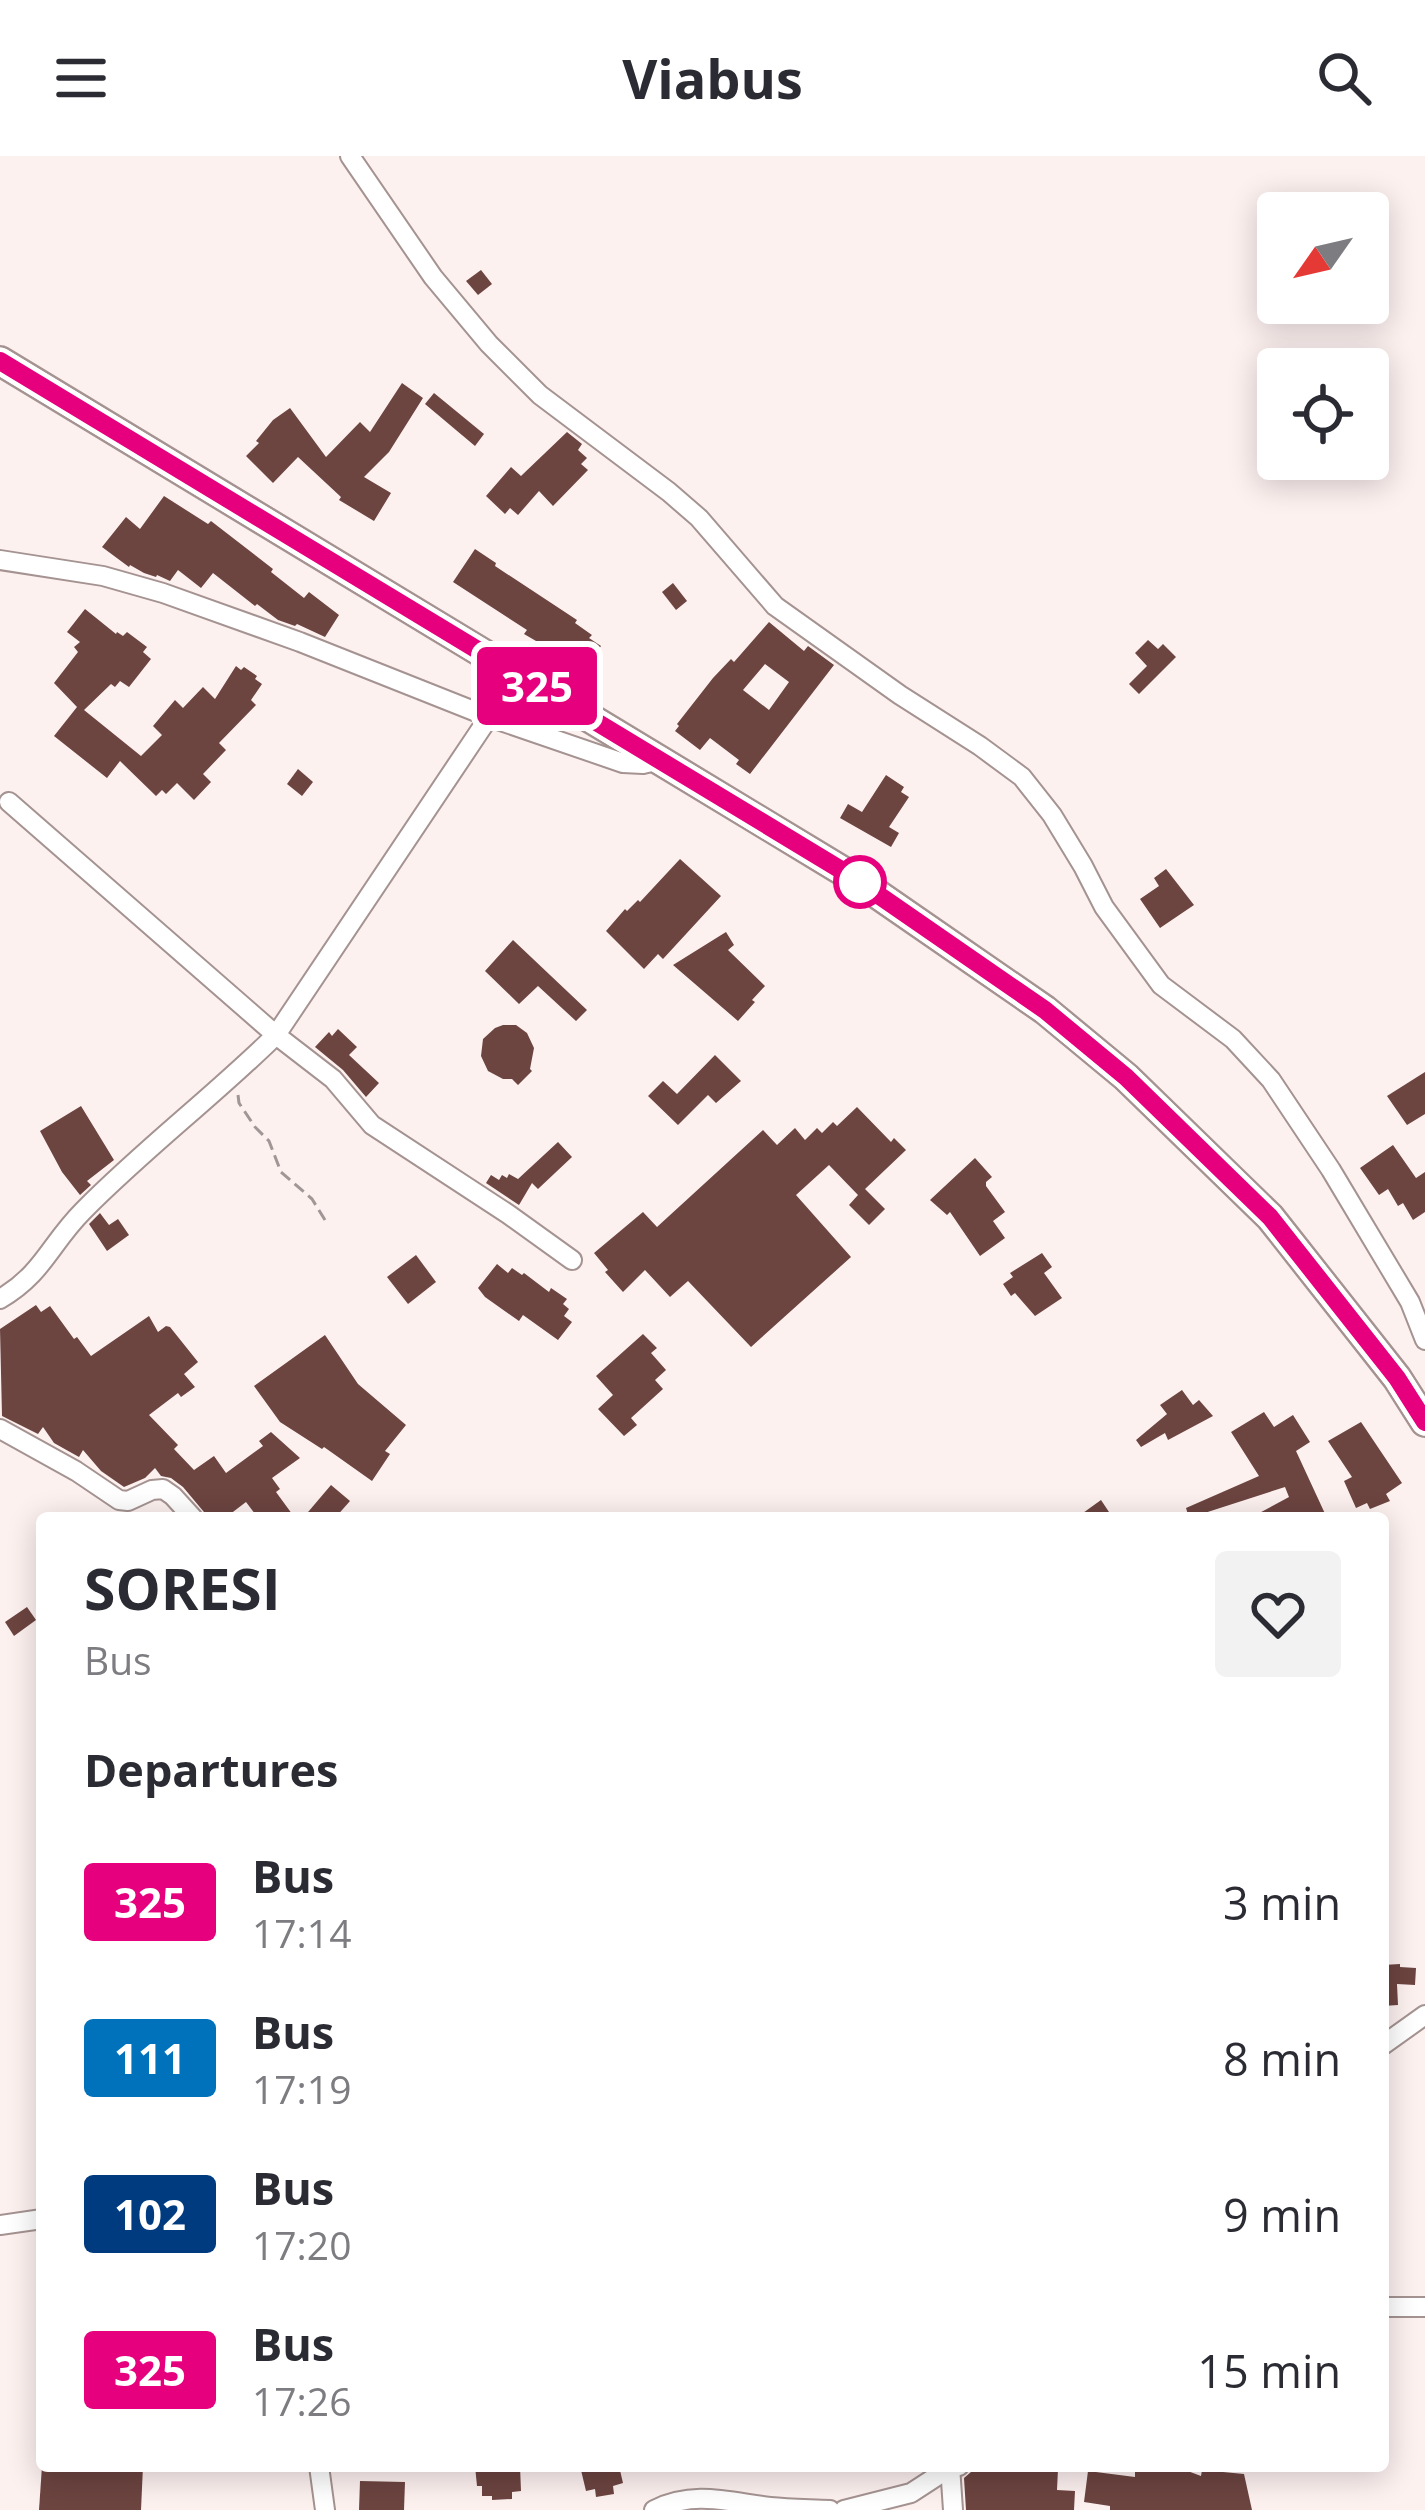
<!DOCTYPE html>
<style>
:root{--surface:#fff;--page:#f2f2f3;--text:#2b2b33;--muted:#7c7c81}
body{margin:0;font-family:"Open Sans",sans-serif;background:var(--page);color:var(--text);height:100vh;display:flex;flex-direction:column;font-size:45px;white-space:nowrap}
*{box-sizing:border-box;margin:0}
p{font-size:39px;color:var(--muted)}
.icon{flex:none;width:66px;height:66px;fill:none;stroke:currentColor;stroke-width:2;stroke-linecap:round;stroke-linejoin:round}
.map{position:relative;flex:1;overflow:hidden}
.sheet{position:absolute;left:36px;top:1356px;width:1353px;height:960px;display:flex;flex-direction:column;background:var(--surface);border-radius:12px;box-shadow:0 6px 30px #0003}
.sheet>*{flex:none}
.badge{padding:0 24px;border-radius:9px;font-size:42px;line-height:78px}
.needle{width:78px;rotate:236deg}
.buttons{position:absolute;left:1257px;top:36px;display:grid;gap:24px}
.buttons a{display:grid;place-items:center;width:132px;height:132px;border-radius:12px;background:var(--surface);box-shadow:0 6px 30px #0003;font-size:60px}
.map>.badge{position:absolute;translate:-50% -50%;box-shadow:0 0 0 6px #fff}
h2{padding:0 48px;font-size:45px;line-height:108px}
.round{display:grid;place-items:center;flex:none;width:126px;height:126px;border-radius:12px;background:var(--page)}
.overview{display:flex;align-items:center;justify-content:space-between;height:204px;padding:0 48px}
h1{font-size:57px;font-weight:700;line-height:90px}
ul{padding:0;list-style:none}
li{display:flex;align-items:center;gap:36px;height:156px;padding:0 48px}
li div{flex:1}
li b{display:block;font-size:45px}
li em{font-style:normal}
li .badge{min-width:132px;font-weight:700;text-align:center}
header{display:flex;justify-content:space-between;align-items:center;height:156px;padding:0 48px;background:var(--surface);font-size:54px;font-weight:700}
.map>svg:first-child{display:block}
.building{fill:#6c4440;fill-rule:evenodd}
.lines{fill:none;stroke-linecap:round;stroke-linejoin:round}
.minor-casing{stroke:#a49391;stroke-width:22}
.highway-casing{stroke:#a49391;stroke-width:32}
.path{stroke:#a09695;stroke-width:3;stroke-dasharray:12 6;stroke-linecap:butt}
.minor{stroke:#fff;stroke-width:18}
.highway{stroke:#fff;stroke-width:27}
.line-casing{stroke:#fff;stroke-width:27}
.line{stroke:#e6007e;stroke-width:18}
.stop-dot{fill:#fff;stroke:#e6007e;stroke-width:6}
</style>
<header><svg class="icon" aria-label="menu" viewBox="0 0 24 24"><path d="M4 6h16M4 12h16M4 18h16"/></svg>Viabus<svg class="icon" aria-label="search" viewBox="0 0 24 24"><circle cx="10" cy="10" r="6"/><path d="M15 15l6 6"/></svg></header>
<div class="map">
<svg width="1425" height="2354" viewBox="0 0 1425 2354">
<rect width="100%" height="100%" fill="#fdf1f0"/>
<!-- building -->
<g class="building">
<polygon points="481,114 492,128 478,139 466,125"/>
<polygon points="402,227 423,242 389,296 364,321 391,337 374,365 339,344 341,341 298,301 273,327 246,300 259,287 256,285 273,264 290,252 326,301 360,266 370,276"/>
<polygon points="434,237 484,278 475,290 425,248"/>
<polygon points="567,276 582,288 578,294 587,302 581,308 588,314 553,350 539,335 518,359 510,352 505,358 486,340 511,311 521,320"/>
<polygon points="164,340 208,368 211,365 273,413 271,416 304,442 309,436 339,459 325,481 297,468 295,470 278,464 257,448 255,450 213,417 201,432 178,414 170,425 157,419 156,421 144,417 130,409 129,411 102,391 126,361 140,373"/>
<polygon points="475,393 496,407 495,410 577,464 575,467 592,479 589,482 601,490 581,519 564,507 567,503 524,478 527,474 453,426"/>
<polygon points="673,427 687,445 676,454 662,436"/>
<polygon points="85,453 116,478 117,476 123,480 127,476 147,491 143,496 151,503 129,531 120,525 115,531 111,528 84,554 141,600 162,579 153,570 175,544 183,552 203,531 215,543 236,510 241,514 244,511 257,520 255,523 262,528 251,544 256,549 219,587 226,594 203,618 211,626 194,644 177,627 166,638 162,634 156,640 120,605 107,622 54,580 77,551 54,527 78,496 74,491 80,486 67,476"/>
<path d="M 769,466 L 804,495 L 808,490 L 834,509 L 750,618 L 736,608 L 739,604 L 710,582 L 700,594 L 675,575 L 679,570 L 677,568 L 713,522 L 731,503 L 734,506 ZM 765,508 L 789,526 L 769,554 L 743,534 Z"/>
<polygon points="1148,484 1158,493 1163,488 1176,501 1139,538 1129,528 1147,510 1135,497"/>
<polygon points="298,613 313,626 302,640 287,628"/>
<polygon points="886,619 904,631 901,636 909,641 889,671 899,677 891,691 840,662 848,648 862,656"/>
<polygon points="680,703 721,740 663,803 658,798 644,813 606,775 625,753 627,755 638,744 640,746"/>
<polygon points="1166,713 1194,749 1160,772 1140,743 1159,730 1154,722"/>
<polygon points="726,776 734,789 728,794 765,830 752,844 755,846 738,865 673,809"/>
<polygon points="513,784 587,854 576,865 538,830 519,848 485,815"/>
<polygon points="503,869 516,869 527,877 534,892 530,913 532,915 518,929 512,923 503,923 488,915 481,900 483,883 495,872"/>
<polygon points="338,873 357,891 349,899 379,927 366,941 343,914 315,891 329,876 332,880"/>
<polygon points="715,899 741,925 716,947 708,939 678,969 648,940 663,925 677,938"/>
<polygon points="1425,916 1425,958 1407,969 1387,940"/>
<polygon points="81,950 114,1004 87,1025 91,1029 80,1039 62,1016 40,975"/>
<polygon points="857,951 891,986 894,982 906,994 865,1033 885,1053 869,1069 849,1049 858,1039 829,1009 796,1039 851,1101 751,1191 688,1125 670,1141 645,1114 623,1136 605,1116 608,1114 594,1097 643,1056 657,1071 763,974 777,989 795,972 805,984 817,972 822,977 833,966 837,970"/>
<polygon points="558,986 572,1001 538,1033 532,1027 519,1049 486,1027 491,1019 499,1024 502,1019 507,1022 509,1018 518,1023"/>
<polygon points="1393,989 1416,1022 1425,1016 1425,1056 1413,1064 1403,1047 1398,1050 1388,1033 1379,1039 1360,1012"/>
<polygon points="975,1002 992,1021 986,1026 986,1030 1005,1056 993,1065 1005,1082 980,1100 950,1056 947,1059 930,1044"/>
<polygon points="100,1057 109,1069 118,1063 129,1079 107,1095 89,1068"/>
<polygon points="1042,1097 1052,1111 1044,1117 1062,1142 1035,1160 1015,1137 1011,1140 1003,1128 1013,1121 1010,1117"/>
<polygon points="416,1099 436,1126 408,1148 387,1121"/>
<polygon points="497,1108 508,1117 512,1112 522,1119 524,1117 549,1136 551,1132 567,1143 563,1148 569,1153 564,1160 572,1166 558,1184 523,1159 519,1165 485,1141 478,1132"/>
<polygon points="36,1149 41,1156 50,1150 74,1183 77,1181 91,1200 149,1160 158,1176 166,1170 170,1171 198,1206 184,1218 195,1231 181,1241 178,1237 149,1259 178,1289 174,1293 194,1314 214,1300 226,1317 263,1290 259,1285 271,1276 300,1302 272,1322 280,1333 276,1336 295,1362 258,1362 246,1346 225,1362 209,1362 183,1331 171,1322 161,1320 155,1312 145,1322 124,1331 101,1315 83,1294 79,1301 54,1287 43,1271 38,1278 2,1260 0,1173"/>
<polygon points="643,1178 657,1192 651,1197 666,1214 655,1224 663,1233 631,1262 637,1269 624,1280 598,1253 613,1239 596,1220"/>
<polygon points="325,1179 358,1228 406,1269 385,1295 390,1298 372,1325 324,1291 322,1293 280,1266 254,1230"/>
<polygon points="1182,1234 1193,1249 1199,1244 1213,1260 1168,1284 1165,1277 1141,1291 1136,1284 1167,1258 1160,1249"/>
<polygon points="1264,1256 1274,1271 1293,1259 1310,1286 1296,1295 1327,1362 1250,1362 1289,1341 1285,1331 1189,1362 1186,1352 1259,1320 1231,1276"/>
<polygon points="1361,1266 1402,1327 1386,1338 1390,1345 1370,1353 1367,1347 1356,1352 1344,1325 1352,1321 1328,1285"/>
<polygon points="331,1329 350,1345 335,1362 303,1362"/>
<polygon points="1101,1344 1109,1356 1100,1362 1076,1362"/>
<polygon points="27,1451 36,1464 14,1480 5,1466"/>
<polygon points="1400,1808 1400,1811 1416,1812 1415,1829 1397,1828 1398,1849 1383,1850 1383,1809"/>
<polygon points="42,2310 143,2310 141,2354 39,2354"/>
<polygon points="475,2310 520,2310 521,2335 512,2336 512,2343 492,2344 492,2340 482,2340 482,2330 477,2330"/>
<polygon points="580,2310 619,2310 623,2327 613,2330 614,2338 596,2341 595,2333 586,2335"/>
<polygon points="972,2310 1058,2313 1057,2334 1075,2335 1074,2354 966,2354 964,2322 971,2316"/>
<polygon points="1150,2312 1185,2314 1201,2320 1202,2314 1244,2318 1252,2354 1110,2354 1110,2350 1084,2346 1088,2315 1135,2321 1135,2314 1149,2315"/>
<polygon points="360,2325 405,2326 404,2354 359,2354"/>
</g>
<g class="lines">
<defs>
<g id="minor">
<polyline points="350,0 433,121 489,188 540,239 669,336 699,362 775,450 900,539 980,590 1022,621 1052,659 1083,710 1104,751 1161,829 1233,883 1271,924 1331,1014 1410,1146 1425,1184"/>
<polyline points="0,404 103,420 163,437 300,486 489,561 623,607 643,608 660,604"/>
<polyline points="9,646 276,879 333,923 372,969 508,1058 572,1104"/>
<path d="M 0,1143 C 43,1118 50,1088 83,1055 C 144,993 214,940 276,879 L 489,561"/>
<polyline points="0,1273 76,1315 119,1344 128,1345 152,1334 163,1333 173,1340 193,1362"/>
<polyline points="1383,1889 1425,1859"/>
<polyline points="0,2069 42,2063"/>
<polyline points="1383,2151 1425,2151"/>
<polyline points="319,2310 325,2354"/>
<polyline points="950,2310 953,2354"/>
<path d="M 654,2354 C 694,2334 729,2346 770,2351 C 790,2353 810,2353 830,2354"/>
<polyline points="844,2354 911,2337 951,2311 959,2310"/>
</g>
<polyline id="highway" points="0,205 851,720 1045,854 1126,921 1270,1061 1397,1222 1425,1266"/>
</defs>
<!-- minor casing -->
<use href="#minor" class="minor-casing"/>
<!-- highway casing -->
<use href="#highway" class="highway-casing"/>
<!-- path -->
<polyline class="path" points="238,939 239,947 255,971 269,985 281,1016 312,1043 325,1064"/>
<!-- minor -->
<use href="#minor" class="minor"/>
<!-- highway -->
<use href="#highway" class="highway"/>
</g>
<g class="lines">
<defs>
<polyline id="line" points="0,205 851,720 1045,854 1126,921 1270,1061 1397,1222 1425,1266"/>
</defs>
<!-- line casing -->
<use href="#line" class="line-casing"/>
<!-- line -->
<use href="#line" class="line"/>
</g>
<!-- markers -->
<circle class="stop-dot" cx="860" cy="726" r="24"/>
</svg>
<div class="buttons">
<a><svg class="needle" viewBox="-14 -14 28 28"><path d="M0-13l5 13h-10z" fill="#e53935"/><path d="M0 13l5-13h-10z" fill="#7c7c81"/></svg></a>
<a><svg class="icon" aria-label="locate" viewBox="0 0 24 24"><circle cx="12" cy="12" r="6"/><path d="M12 2v4M12 18v4M2 12h4M18 12h4"/></svg></a>
</div>
<b class="badge" style="left:537px;top:530px;background:#e6007e;color:#fff">325</b>
<section class="sheet">
<div class="overview"><div><h1>SORESI</h1><p>Bus</p></div><a class="round"><svg class="icon" aria-label="heart" viewBox="0 0 24 24"><path d="M12 20l-8-8c-3-5 5-10 8-4 3-6 11-1 8 4z"/></svg></a></div>
<h2>Departures</h2>
<ul>
<li><span class="badge" style="background:#e6007e;color:#fff">325</span><div><b>Bus</b><p>17:14</p></div><em>3 min</em></li>
<li><span class="badge" style="background:#0072bc;color:#fff">111</span><div><b>Bus</b><p>17:19</p></div><em>8 min</em></li>
<li><span class="badge" style="background:#003b80;color:#fff">102</span><div><b>Bus</b><p>17:20</p></div><em>9 min</em></li>
<li><span class="badge" style="background:#e6007e;color:#fff">325</span><div><b>Bus</b><p>17:26</p></div><em>15 min</em></li>
</ul>
</section>
</div>
